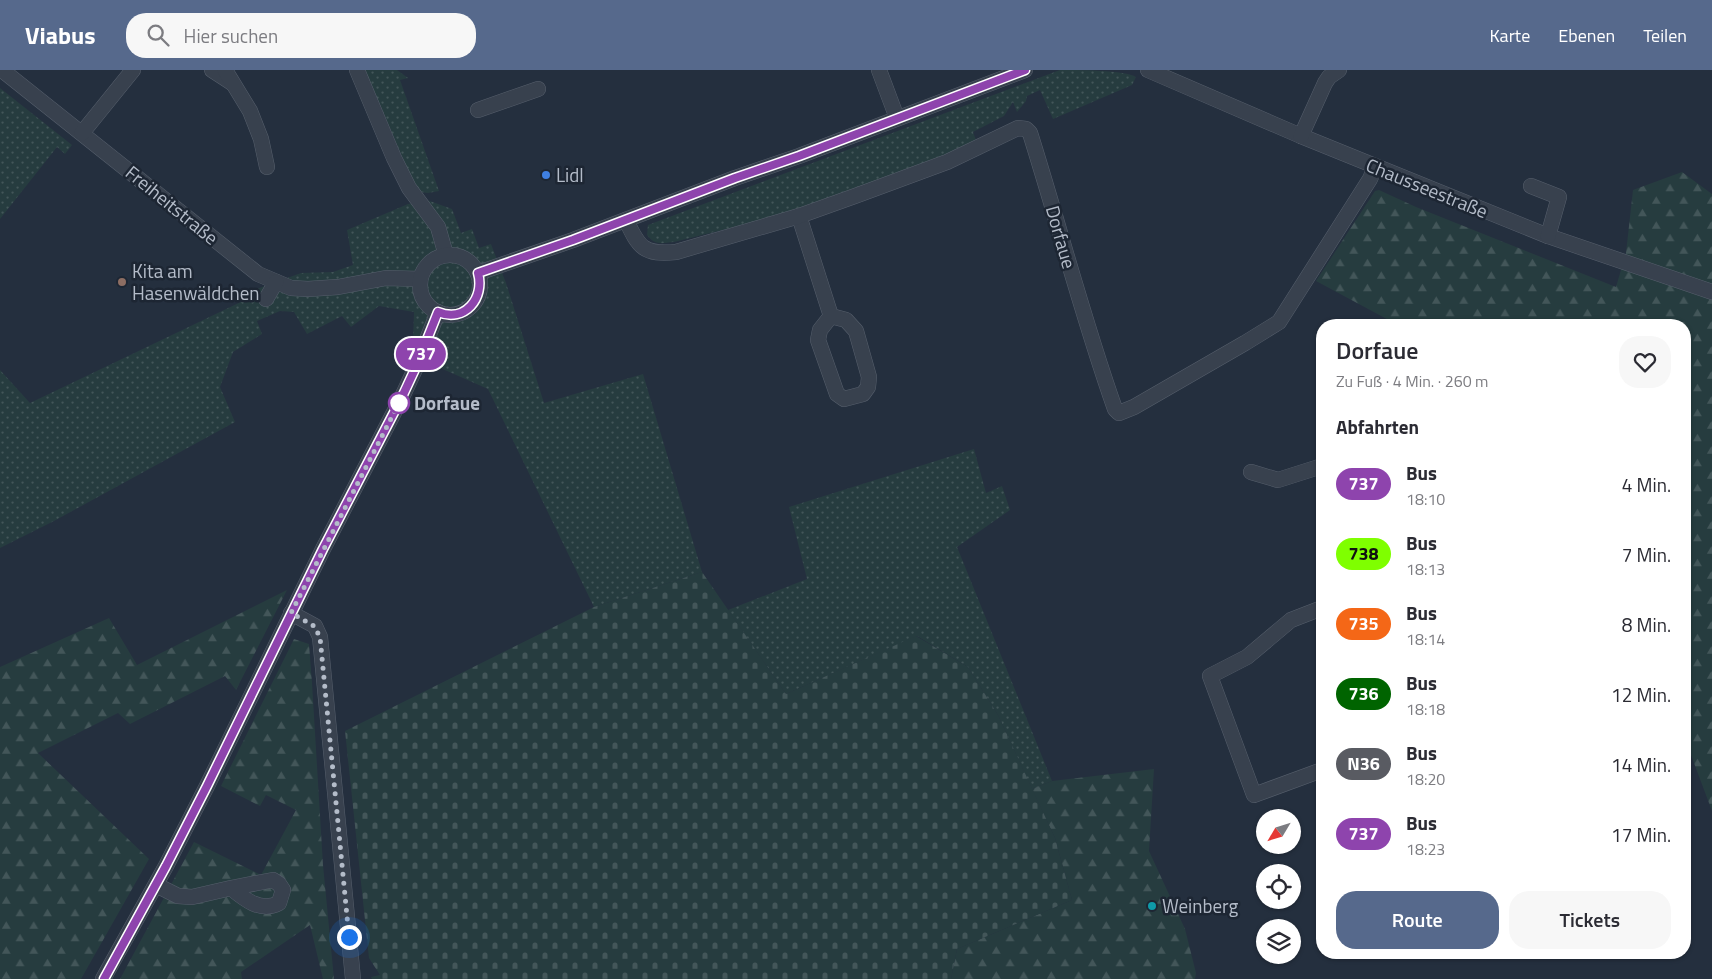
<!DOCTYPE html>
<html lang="de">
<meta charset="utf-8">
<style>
:root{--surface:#fff;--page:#f7f7f7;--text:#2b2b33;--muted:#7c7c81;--accent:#56698c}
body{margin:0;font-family:"Titillium Web",sans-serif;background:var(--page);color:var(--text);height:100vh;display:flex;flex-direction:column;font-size:19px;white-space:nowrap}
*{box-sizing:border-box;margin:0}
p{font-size:16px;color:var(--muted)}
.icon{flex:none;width:28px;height:28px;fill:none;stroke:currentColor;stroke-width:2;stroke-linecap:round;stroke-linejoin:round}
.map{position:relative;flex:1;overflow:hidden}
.panel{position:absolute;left:1316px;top:249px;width:375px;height:640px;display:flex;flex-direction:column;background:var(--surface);border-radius:20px;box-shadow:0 1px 4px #0004}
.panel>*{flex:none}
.badge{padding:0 10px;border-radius:16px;font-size:18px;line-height:32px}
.needle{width:32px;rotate:232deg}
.fabs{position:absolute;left:1256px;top:739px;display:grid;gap:10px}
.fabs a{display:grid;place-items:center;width:45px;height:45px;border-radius:50%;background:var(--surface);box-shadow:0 1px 4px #0004;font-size:25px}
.you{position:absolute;width:25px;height:25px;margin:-12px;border:4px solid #fff;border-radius:50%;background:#1a73e8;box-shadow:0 0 0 8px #1a73e833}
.map>.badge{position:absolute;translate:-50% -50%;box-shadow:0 0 0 2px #fff}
h2{padding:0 20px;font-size:19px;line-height:45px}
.round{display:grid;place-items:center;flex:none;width:52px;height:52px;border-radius:20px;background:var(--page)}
.summary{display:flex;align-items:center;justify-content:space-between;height:85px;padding:0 20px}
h1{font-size:24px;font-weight:600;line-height:38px}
.cta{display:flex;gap:10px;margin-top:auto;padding:10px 20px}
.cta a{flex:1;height:58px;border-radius:20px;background:var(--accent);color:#fff;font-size:20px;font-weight:600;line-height:58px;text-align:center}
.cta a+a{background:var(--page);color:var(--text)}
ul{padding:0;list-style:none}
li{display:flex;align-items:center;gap:15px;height:70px;padding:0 20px}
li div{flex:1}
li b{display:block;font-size:19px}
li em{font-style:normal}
li .badge{min-width:55px;font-weight:700;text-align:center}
header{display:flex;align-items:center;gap:30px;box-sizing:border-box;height:70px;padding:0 25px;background:var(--accent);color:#fff}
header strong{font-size:24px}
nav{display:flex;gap:28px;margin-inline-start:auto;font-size:18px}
.search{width:350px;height:45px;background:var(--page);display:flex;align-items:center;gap:12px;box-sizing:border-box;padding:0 18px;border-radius:20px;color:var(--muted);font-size:19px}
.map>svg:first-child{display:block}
.grass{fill:url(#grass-dots)}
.forest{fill:url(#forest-firs)}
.cemetery{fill:url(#cemetery-stones)}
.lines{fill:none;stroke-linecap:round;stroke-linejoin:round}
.minor-casing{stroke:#565f6c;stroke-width:16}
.minor{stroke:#38414e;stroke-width:15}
.line-casing{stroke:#fff;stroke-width:11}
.line{stroke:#8e44ad;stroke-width:8}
.walk{stroke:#b4bcc9;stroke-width:5;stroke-dasharray:0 9}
.shop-dot{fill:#3f7fe0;stroke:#1d2633;stroke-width:2}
.education-dot{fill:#8d6e63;stroke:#1d2633;stroke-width:2}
.stop-dot{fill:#fff;stroke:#8e44ad;stroke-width:2.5}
.culture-dot{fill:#0f9aa8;stroke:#1d2633;stroke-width:2}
.labels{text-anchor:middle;stroke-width:5;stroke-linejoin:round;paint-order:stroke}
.poi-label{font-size:19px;fill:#b4bcc9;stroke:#1d2633;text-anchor:start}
.street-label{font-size:19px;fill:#b4bcc9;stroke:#1d2633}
.stop-label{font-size:19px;font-weight:bold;fill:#b4bcc9;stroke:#1d2633;text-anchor:start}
</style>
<header>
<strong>Viabus</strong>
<div class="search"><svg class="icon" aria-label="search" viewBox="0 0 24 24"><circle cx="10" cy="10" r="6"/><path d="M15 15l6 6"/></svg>Hier suchen</div>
<nav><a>Karte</a><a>Ebenen</a><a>Teilen</a></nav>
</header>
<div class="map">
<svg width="1712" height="909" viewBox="0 0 1712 909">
<defs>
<pattern id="grass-dots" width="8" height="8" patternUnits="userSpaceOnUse" patternTransform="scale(1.25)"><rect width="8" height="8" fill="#263c3f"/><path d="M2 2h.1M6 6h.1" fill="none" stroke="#435659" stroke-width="1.8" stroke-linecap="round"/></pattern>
<pattern id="forest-firs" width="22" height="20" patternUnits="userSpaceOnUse" patternTransform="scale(1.25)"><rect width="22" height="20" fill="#263c3f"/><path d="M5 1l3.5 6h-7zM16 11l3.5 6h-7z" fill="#435659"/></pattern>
<pattern id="cemetery-stones" width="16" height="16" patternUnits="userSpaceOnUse" patternTransform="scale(1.25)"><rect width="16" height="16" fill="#263c3f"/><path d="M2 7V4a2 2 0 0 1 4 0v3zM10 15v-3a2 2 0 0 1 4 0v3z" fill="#435659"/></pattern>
</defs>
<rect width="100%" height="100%" fill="#242f3e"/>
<!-- grass -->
<g class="grass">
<polygon points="365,0 397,0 408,8 400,10 439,121 428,123 420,122 413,112"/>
<path d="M 1060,0 C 1076,0 1126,0 1136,7 L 1132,15 L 1053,49 L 1040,20 L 1027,26 L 1026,31 L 1017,42 L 1013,32 L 1004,46 L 973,62 L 977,73 L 799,141 L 674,172 C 662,173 655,176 647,165 L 648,155 Z"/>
<polygon points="0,18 72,75 65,84 57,77 0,149"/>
<polygon points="427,130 452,139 461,163 472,159 479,178 491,174 506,213 544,333 643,304 702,502 594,537 488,319 438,297 413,272 414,242 379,236 351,257 342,246 307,264 294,242 280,241 257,251 262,264 233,282 220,317 235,352 54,451 0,478 0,300 30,333 247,229 254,220 301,203 333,202 353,195 347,160 408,134"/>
<polygon points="974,379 986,423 1002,416 1010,440 957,477 1052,711 1032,719 998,645 968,597 917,566 786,624 728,540 807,509 789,437"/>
</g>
<!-- forest -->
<g class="forest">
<polygon points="1682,102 1712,124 1712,741 1685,669 1685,255 1398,255 1316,211 1375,121 1379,120 1416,137 1616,217 1626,183 1633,120"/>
<polygon points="287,520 236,620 225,606 130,654 118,643 38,683 149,789 81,909 0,909 0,597 109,548 137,595"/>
<polygon points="294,569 309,574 312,613 323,795 334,909 323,909 310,855 241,902 242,909 120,909 194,772 261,805 296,740 266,725 260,736 221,716"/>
<polygon points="1154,699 1149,781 1185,859 1196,903 1195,909 951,909 957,879 1072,830 1055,768 1032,719 1052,711"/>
</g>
<!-- cemetery -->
<polygon class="cemetery" points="702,502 786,624 916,566 968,597 998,645 1055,768 1072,830 957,879 951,909 372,909 371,907 380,905 369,888 345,661 594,537"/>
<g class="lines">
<defs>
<g id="minor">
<polyline points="2,0 258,204 291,218 308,219 338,217 386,208 420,209"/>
<polyline points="212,0 232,13"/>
<polyline points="225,0 250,41 261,69 267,97"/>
<polyline points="357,0 394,88 409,118 438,157 446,185"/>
<polyline points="879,0 897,48"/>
<polyline points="1148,0 1301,66 1548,166 1712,222"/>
<polyline points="478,40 538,19"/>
<polyline points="82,63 133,0"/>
<polyline points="1301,66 1325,13 1329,7 1339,0"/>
<polyline points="1531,116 1559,127 1548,166"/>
<polyline points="799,146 831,246 820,260 818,270 837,324 844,329 863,324 868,317 869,307 856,261 846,250 831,246"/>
<path d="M 626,150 C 639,178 644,185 676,182 L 799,146 L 855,126 L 947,92 L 1018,58 L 1026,59 L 1030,63 C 1059,155 1083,249 1115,339 L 1119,343 L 1134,337 L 1245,273 L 1279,252 L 1370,109 L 1375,97"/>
<circle cx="450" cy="215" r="30"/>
<polyline points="478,203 573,170 735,108 799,86 1025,0"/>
<polyline points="266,229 276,212"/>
<polyline points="1251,402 1278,410 1322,396"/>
<polyline points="1322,538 1291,550 1247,587 1210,606 1254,725 1322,700"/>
<polyline points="291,543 315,556 320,567 353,909"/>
<path d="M 156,815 L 178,826 L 192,827 L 231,818 C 244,829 261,843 279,833 L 283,820 L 279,814 L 273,810 L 231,818"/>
<polyline points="103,909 166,796 207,716 323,479 402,327 416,297 438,242"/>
</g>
</defs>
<!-- minor casing -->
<use href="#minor" class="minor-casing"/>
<!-- minor -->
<use href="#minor" class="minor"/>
</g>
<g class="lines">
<defs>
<path id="line" d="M 104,909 L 166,796 L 207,716 L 323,479 L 402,327 L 416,297 L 438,242 C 465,253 485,228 478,203 L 573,170 L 735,108 L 799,86 L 1025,0"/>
</defs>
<!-- line casing -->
<use href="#line" class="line-casing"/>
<!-- line -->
<use href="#line" class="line"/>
<!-- walk -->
<polyline class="walk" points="349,867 320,567 314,556 291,543 399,333"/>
</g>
<!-- markers -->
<circle class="shop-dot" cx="546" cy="105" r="5"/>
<circle class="education-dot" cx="122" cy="212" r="5"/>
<circle class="stop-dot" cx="399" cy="333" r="10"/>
<circle class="culture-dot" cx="1152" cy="836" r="5"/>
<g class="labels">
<!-- poi labels -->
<g class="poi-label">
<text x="556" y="112">Lidl</text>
<text x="132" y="208">Kita am<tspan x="132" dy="22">Hasenwäldchen</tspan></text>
<text x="1162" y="843">Weinberg</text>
</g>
<!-- street labels -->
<g class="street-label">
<text transform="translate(1427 118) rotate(22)" y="7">Chausseestraße</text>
<text transform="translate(172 135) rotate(39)" y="7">Freiheitstraße</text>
<text transform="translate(1061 167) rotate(74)" y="7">Dorfaue</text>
</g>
<!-- stop labels -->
<g class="stop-label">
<text x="414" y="340">Dorfaue</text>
</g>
</g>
</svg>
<div class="fabs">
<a><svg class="needle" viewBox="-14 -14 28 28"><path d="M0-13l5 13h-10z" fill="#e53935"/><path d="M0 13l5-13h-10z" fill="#7c7c81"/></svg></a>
<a><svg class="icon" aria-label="locate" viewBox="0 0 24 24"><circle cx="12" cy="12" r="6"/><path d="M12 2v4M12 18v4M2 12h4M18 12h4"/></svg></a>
<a><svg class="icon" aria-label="layers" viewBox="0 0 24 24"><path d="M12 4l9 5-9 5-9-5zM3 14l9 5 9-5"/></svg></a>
</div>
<div class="you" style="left:349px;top:867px"></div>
<b class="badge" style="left:421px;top:284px;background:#8e44ad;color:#fff">737</b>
<section class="panel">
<div class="summary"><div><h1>Dorfaue</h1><p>Zu Fuß · 4 Min. · 260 m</p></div><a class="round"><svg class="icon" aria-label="heart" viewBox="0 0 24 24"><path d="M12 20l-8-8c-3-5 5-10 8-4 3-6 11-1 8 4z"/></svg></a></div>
<h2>Abfahrten</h2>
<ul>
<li><span class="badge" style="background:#8e44ad;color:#fff">737</span><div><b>Bus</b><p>18:10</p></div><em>4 Min.</em></li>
<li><span class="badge" style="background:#7fff00;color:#111">738</span><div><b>Bus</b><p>18:13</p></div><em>7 Min.</em></li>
<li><span class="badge" style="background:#f46717;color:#fff">735</span><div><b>Bus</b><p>18:14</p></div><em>8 Min.</em></li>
<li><span class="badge" style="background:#006400;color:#fff">736</span><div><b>Bus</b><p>18:18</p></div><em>12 Min.</em></li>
<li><span class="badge" style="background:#595b62;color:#fff">N36</span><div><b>Bus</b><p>18:20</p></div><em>14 Min.</em></li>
<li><span class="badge" style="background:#8e44ad;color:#fff">737</span><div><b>Bus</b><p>18:23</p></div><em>17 Min.</em></li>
</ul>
<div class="cta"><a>Route</a><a>Tickets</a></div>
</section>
</div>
